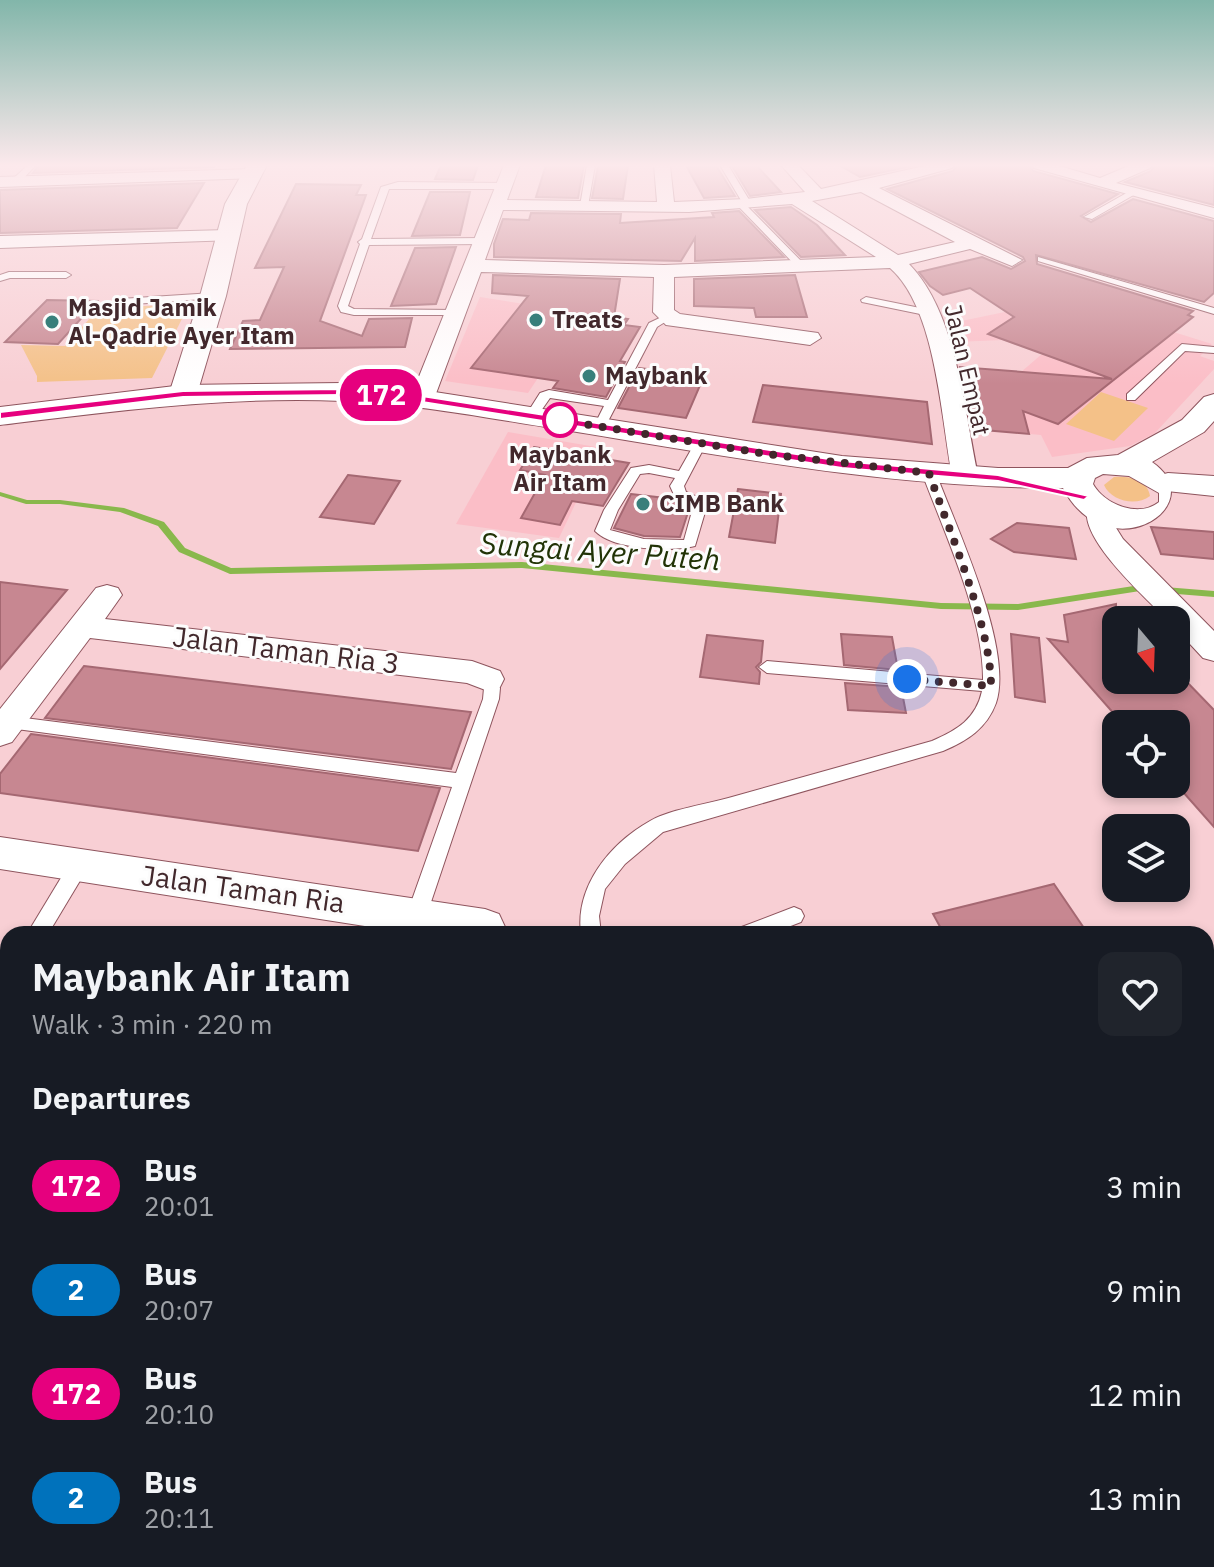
<!DOCTYPE html>
<meta charset="utf-8">
<style>
:root{--surface:#171b24;--page:#20242c;--text:#f1f3f6;--muted:#9ea1a6}
body{margin:0;font-family:"IBM Plex Sans",sans-serif;background:var(--page);color:var(--text);height:100vh;display:flex;flex-direction:column;font-size:30px;white-space:nowrap}
*{box-sizing:border-box;margin:0}
p{font-size:26px;color:var(--muted)}
.icon{flex:none;width:44px;height:44px;fill:none;stroke:currentColor;stroke-width:2;stroke-linecap:round;stroke-linejoin:round}
.map{position:relative;flex:1;overflow:hidden}
.details{position:absolute;left:0px;top:926px;width:1214px;height:642px;display:flex;flex-direction:column;background:var(--surface);border-radius:24px 24px 0 0;box-shadow:0 4px 12px #0003}
.details>*{flex:none}
.badge{padding:0 16px;border-radius:26px;font-size:28px;line-height:52px}
.needle{width:52px;rotate:161deg}
.buttons{position:absolute;left:1102px;top:606px;display:grid;gap:16px}
.buttons a{display:grid;place-items:center;width:88px;height:88px;border-radius:16px;background:var(--surface);box-shadow:0 4px 12px #0003;font-size:40px}
.you{position:absolute;width:40px;height:40px;margin:-20px;border:6px solid #fff;border-radius:50%;background:#1a73e8;box-shadow:0 0 0 12px #1a73e833}
.map>.badge{position:absolute;translate:-50% -50%;box-shadow:0 0 0 4px #fff}
h2{padding:0 32px;font-size:30px;line-height:72px}
.round{display:grid;place-items:center;flex:none;width:84px;height:84px;border-radius:16px;background:var(--page)}
.head{display:flex;align-items:center;justify-content:space-between;height:136px;padding:0 32px}
h1{font-size:38px;font-weight:700;line-height:60px}
ul{padding:0;list-style:none}
li{display:flex;align-items:center;gap:24px;height:104px;padding:0 32px}
li div{flex:1}
li b{display:block;font-size:30px}
li em{font-style:normal}
li .badge{min-width:88px;font-weight:700;text-align:center}
.map>svg:first-child{display:block}
.built{fill:#fbbec7}
.green{fill:#f4c188}
.lines{fill:none;stroke-linecap:round;stroke-linejoin:round}
.stream{fill:#89b84c;fill-rule:evenodd}
.building{fill:#c78791;stroke:#a56872;stroke-width:2}
.lane-casing{stroke:#8e545d;stroke-width:2}
.street-casing{stroke:#8e545d;stroke-width:2}
.secondary-casing{stroke:#8e545d;stroke-width:2}
.primary-casing{stroke:#8e545d;stroke-width:2}
.lane{fill:#fff;fill-rule:evenodd}
.street{fill:#fff;fill-rule:evenodd}
.secondary{fill:#fff;fill-rule:evenodd}
.primary{fill:#fff;fill-rule:evenodd}
.line{fill:#e6007e;stroke:#fff;stroke-width:2}
.walk{stroke:#42282c;stroke-width:8;stroke-dasharray:0 14.4}
.poi-dot{fill:#387f7b;stroke:#fcfcfc;stroke-width:3}
.stop-dot{fill:#fff;stroke:#e6007e;stroke-width:4}
.labels{text-anchor:middle;stroke-width:6;stroke-linejoin:round;paint-order:stroke}
.far-poi-label{font-size:24px;font-weight:bold;fill:#42282c;stroke:#fcfcfc;text-anchor:start}
.far-street-label{font-size:24px;fill:#42282c;stroke:#fcfcfc}
.far-stop-label{font-size:24px;font-weight:bold;fill:#42282c;stroke:#fcfcfc}
.street-label{font-size:28px;fill:#42282c;stroke:#fcfcfc}
.water-label{font-size:30px;font-style:italic;fill:#213306;stroke:#fcfcfc}
</style>
<div class="map">
<svg width="1214" height="1567" viewBox="0 0 1214 1567">
<rect width="100%" height="100%" fill="#f8cfd4"/>
<!-- built -->
<g class="built">
<polygon points="480,297 581,313 528,393 445,381"/>
<polygon points="1068,299 1212,344 1200,356 1214,361 1214,369 1155,433 1130,446 1052,457 1041,435 965,428 955,367 1021,372 1042,354 1003,340 955,342 947,324"/>
<polygon points="508,432 602,448 559,538 456,524"/>
</g>
<!-- green -->
<g class="green">
<polygon points="189,305 152,378 37,382 37,376 21,345 65,346 100,307"/>
<polygon points="1101,392 1148,408 1114,441 1066,424"/>
<path d="M 1114,477 C 1129,476 1147,479 1150,496 C 1136,507 1111,501 1104,485 Z"/>
<polygon points="178,1560 314,1560 294,1567 178,1567"/>
</g>
<g class="lines">
<!-- stream -->
<polygon class="stream" points="0,492 27,500 60,500 124,508 164,522 185,548 231,568 522,562 941,603 1018,604 1140,585 1214,591 1214,597 1140,591 1018,610 941,609 522,568 230,574 179,552 158,526 120,512 60,504 26,504 0,496"/>
</g>
<!-- building -->
<g class="building">
<polygon points="39,165 215,165 214,167 33,173"/>
<polygon points="441,165 478,165 473,180 435,179"/>
<polygon points="546,165 584,165 578,198 536,197"/>
<polygon points="756,165 781,192 750,196 732,166"/>
<polygon points="839,165 917,165 860,177"/>
<polygon points="957,165 1029,165 1033,171 1118,194 1081,216 1091,222 1133,199 1214,221 1214,293 1204,302 1036,255 1037,264 1193,311 1188,315 1193,317 1058,424 1023,411 1029,434 972,429 960,367 1112,379 988,334 1014,317 970,288 943,295 930,286 919,272 982,257 1011,269 1025,261 1023,257 887,189 953,171"/>
<polygon points="1155,165 1203,165 1214,168 1214,205 1125,182 1151,171"/>
<polygon points="598,166 628,165 623,199 592,198"/>
<polygon points="717,166 717,167 735,196 704,198 687,167"/>
<polygon points="204,183 177,228 0,233 0,190"/>
<polygon points="296,184 361,185 356,195 366,195 320,321 362,336 369,319 412,318 405,347 230,349 243,321 260,320 284,267 255,268"/>
<polygon points="430,192 470,192 460,235 412,236"/>
<polygon points="791,207 817,225 845,255 801,257 755,210"/>
<polygon points="739,211 784,257 695,261 695,238 681,261 494,257 494,244 503,219 529,220 531,213 621,214 620,223 714,217 712,213"/>
<polygon points="456,247 436,304 391,306 415,248"/>
<polygon points="493,275 620,279 614,317 628,319 624,325 640,327 620,361 625,362 606,397 553,388 558,381 471,368 528,296 492,293"/>
<polygon points="795,275 807,317 756,317 754,308 694,306 694,279"/>
<polygon points="47,300 97,301 58,344 5,342"/>
<polygon points="639,368 704,376 686,418 618,408"/>
<polygon points="763,385 927,402 932,444 753,422"/>
<polygon points="534,447 629,463 603,506 572,501 560,525 521,518 545,475 520,470"/>
<polygon points="348,475 400,481 374,524 320,517"/>
<polygon points="738,489 781,494 775,543 729,537"/>
<polygon points="631,494 674,499 690,506 680,537 644,536 614,528"/>
<polygon points="1017,523 1069,528 1076,559 1014,552 991,539"/>
<polygon points="1151,527 1214,532 1214,559 1161,554"/>
<polygon points="0,582 67,590 0,669"/>
<polygon points="1116,604 1116,680 1185,680 1214,710 1214,827 1176,784 1176,724 1123,724 1048,639 1068,642 1064,615"/>
<polygon points="841,634 892,637 898,670 844,665"/>
<polygon points="1011,634 1039,638 1045,702 1015,697"/>
<polygon points="707,635 763,641 761,662 756,667 760,672 759,684 700,677"/>
<polygon points="84,666 471,712 451,769 45,718"/>
<polygon points="845,683 901,687 906,713 848,710"/>
<polygon points="31,734 440,788 418,851 0,793 0,774"/>
<polygon points="1054,884 1088,934 944,934 933,914"/>
</g>
<g class="lines">
<defs>
<g id="lane">
<polygon points="28,165 36,165 19,183 13,183 13,179"/>
<polygon points="587,165 595,165 588,206 584,209 580,206"/>
<polygon points="720,165 728,165 751,203 747,206 804,264 804,268 798,268 738,206 738,202 742,202"/>
<polygon points="398,182 504,183 508,186 504,189 389,189 371,239 483,238 488,241 483,244 369,245 348,306 354,309 456,310 461,313 460,315 354,315 341,312 338,306 360,244 358,242 362,239 381,187"/>
<polygon points="1130,191 1137,193 1092,219 1084,217"/>
<polygon points="1038,257 1214,308 1214,314 1038,261"/>
<polygon points="9,272 66,272 71,275 66,278 10,278 0,281 0,275"/>
<polygon points="213,293 218,296 217,298 120,305 115,302 120,299"/>
<polygon points="866,297 930,310 935,313 930,316 862,302 861,300"/>
<polygon points="668,314 673,317 657,327 604,429 594,426 604,406 550,398 536,418 528,418 526,415 540,393 549,390 608,400 649,323"/>
<polygon points="1182,344 1214,347 1214,353 1185,351 1135,400 1127,400 1127,394"/>
<path d="M 696,441 L 706,444 L 684,486 L 686,492 L 708,502 L 695,546 C 669,552 614,550 595,531 L 604,510 L 631,468 L 649,465 L 679,471 ZM 649,473 L 675,478 L 670,486 L 675,497 L 694,504 L 684,540 L 644,539 L 610,530 L 618,510 L 640,474 Z"/>
<path d="M 929,469 L 936,473 C 956,527 1014,649 996,703 C 987,728 967,741 943,751 L 663,832 L 625,864 L 605,889 L 599,916 L 601,934 L 581,934 C 575,887 609,844 650,821 C 671,809 708,804 732,797 C 799,778 865,760 932,741 C 957,730 976,719 982,691 L 767,673 L 759,667 L 767,661 L 983,680 C 984,617 944,532 922,473 Z"/>
<polygon points="488,673 494,675 500,688 499,699 427,914 424,920 417,923 410,920 407,914 452,787 9,728 0,722 9,716 456,773 483,699 484,688 480,679"/>
<polygon points="80,856 87,858 90,864 48,934 27,934 73,858"/>
<polygon points="794,907 801,910 804,916 801,922 770,934 736,934 739,928"/>
<polygon points="8,972 8,1000 0,1004 0,976"/>
<polygon points="900,1560 930,1560 933,1567 903,1567"/>
</g>
<g id="street">
<path d="M 504,165 L 520,165 L 507,200 L 657,202 L 654,165 L 670,165 L 674,202 L 746,199 L 805,192 L 781,165 L 798,165 L 821,189 L 929,165 L 954,165 L 952,168 L 879,188 L 1022,260 L 1012,266 L 970,249 L 909,264 C 957,313 964,410 978,475 L 974,481 L 956,481 L 952,475 C 941,417 936,308 890,268 L 674,277 L 674,310 L 680,314 L 818,333 L 821,338 L 810,345 L 666,325 L 653,312 L 654,277 L 481,272 L 434,399 L 430,404 L 414,404 L 410,399 ZM 861,192 L 955,242 L 898,255 L 812,201 ZM 792,204 L 876,257 L 664,265 L 485,260 L 503,210 L 689,212 Z"/>
<polygon points="1032,165 1056,165 1100,178 1131,165 1152,165 1150,168 1116,183 1214,208 1214,218 1034,168"/>
<polygon points="251,169 259,174 257,178 0,187 0,177"/>
<polygon points="228,230 237,236 235,240 0,248 0,236"/>
<path d="M 1100,500 L 1110,502 L 1114,508 L 1113,523 L 1123,539 L 1214,631 L 1214,661 L 1203,658 L 1176,629 L 1176,620 L 1167,620 C 1147,598 1070,532 1090,502 Z"/>
<polygon points="107,585 118,588 122,595 105,619 472,661 500,671 504,679 500,687 488,691 467,683 90,638 12,742 0,746 0,709 96,588"/>
<polygon points="0,837 485,909 499,914 505,927 502,934 416,934 0,869"/>
<polygon points="0,1229 8,1230 8,1280 0,1279"/>
<rect x="114" y="1560" width="60" height="7"/>
<polygon points="357,1560 435,1560 432,1567 355,1567"/>
<polygon points="529,1560 589,1560 591,1567 531,1567"/>
</g>
<g id="secondary">
<polygon points="247,165 267,165 247,204 226,296 197,394 193,400 183,403 173,400 169,394 200,296 225,204"/>
<polygon points="1168,473 1214,476 1214,496 1157,490 1152,483 1157,476"/>
</g>
<path id="primary" d="M 343,383 L 422,390 L 842,456 L 998,468 L 1068,468 L 1087,458 L 1118,455 L 1182,420 L 1204,397 L 1214,394 L 1214,421 L 1204,432 L 1152,462 C 1214,505 1108,573 1063,488 C 895,488 730,457 565,430 C 492,419 418,404 343,401 C 228,396 114,411 0,425 L 0,407 L 183,385 ZM 1103,474 L 1129,476 L 1159,493 L 1159,502 C 1139,518 1105,505 1093,484 L 1095,478 Z"/>
</defs>
<!-- lane casing -->
<use href="#lane" class="lane-casing"/>
<!-- street casing -->
<use href="#street" class="street-casing"/>
<!-- secondary casing -->
<use href="#secondary" class="secondary-casing"/>
<!-- primary casing -->
<use href="#primary" class="primary-casing"/>
<!-- lane -->
<use href="#lane" class="lane"/>
<!-- street -->
<use href="#street" class="street"/>
<!-- secondary -->
<use href="#secondary" class="secondary"/>
<!-- primary -->
<use href="#primary" class="primary"/>
</g>
<!-- sky -->
<linearGradient id="sky" x2="0" y2="1"><stop stop-color="#82b6aa"/><stop offset="0.43" stop-color="#fce9ec"/><stop offset="1" stop-color="#fce9ec" stop-opacity="0"/></linearGradient>
<rect width="1214" height="384" fill="url(#sky)"/>
<!-- line -->
<polygon class="line" points="343,389 422,396 842,461 998,475 1089,496 1084,500 998,481 842,468 422,402 343,395 183,397 0,419 0,412 183,391"/>
<g class="lines">
<!-- walk -->
<path class="walk" d="M 560,420 L 767,454 L 929,473 C 949,531 991,626 991,686 L 907,679"/>
</g>
<!-- markers -->
<g class="poi-dot">
<circle cx="536" cy="320" r="8"/>
<circle cx="52" cy="322" r="8"/>
<circle cx="589" cy="376" r="8"/>
<circle cx="643" cy="504" r="8"/>
</g>
<circle class="stop-dot" cx="560" cy="420" r="16"/>
<g class="labels">
<!-- far-poi labels -->
<g class="far-poi-label">
<text x="68" y="316">Masjid Jamik<tspan x="68" dy="28">Al-Qadrie Ayer Itam</tspan></text>
<text x="552" y="328">Treats</text>
<text x="605" y="384">Maybank</text>
<text x="659" y="512">CIMB Bank</text>
</g>
<!-- far-street labels -->
<g class="far-street-label">
<text transform="translate(967 370) rotate(77)" y="8">Jalan Empat</text>
</g>
<!-- far-stop labels -->
<g class="far-stop-label">
<text x="560" y="463">Maybank<tspan x="560" dy="28">Air Itam</tspan></text>
</g>
<!-- street labels -->
<g class="street-label">
<text transform="translate(286 650) rotate(7)" y="10">Jalan Taman Ria 3</text>
<text transform="translate(243 889) rotate(8)" y="10">Jalan Taman Ria</text>
</g>
<!-- water labels -->
<g class="water-label">
<text transform="translate(600 552) rotate(4)" y="10">Sungai Ayer Puteh</text>
</g>
</g>
</svg>
<div class="buttons">
<a><svg class="needle" viewBox="-14 -14 28 28"><path d="M0-13l5 13h-10z" fill="#e53935"/><path d="M0 13l5-13h-10z" fill="#9ea1a6"/></svg></a>
<a><svg class="icon" aria-label="locate" viewBox="0 0 24 24"><circle cx="12" cy="12" r="6"/><path d="M12 2v4M12 18v4M2 12h4M18 12h4"/></svg></a>
<a><svg class="icon" aria-label="layers" viewBox="0 0 24 24"><path d="M12 4l9 5-9 5-9-5zM3 14l9 5 9-5"/></svg></a>
</div>
<div class="you" style="left:907px;top:679px"></div>
<b class="badge" style="left:381px;top:395px;background:#e6007e;color:#fff">172</b>
<section class="details">
<div class="head"><div><h1>Maybank Air Itam</h1><p>Walk · 3 min · 220 m</p></div><a class="round"><svg class="icon" aria-label="heart" viewBox="0 0 24 24"><path d="M12 20l-8-8c-3-5 5-10 8-4 3-6 11-1 8 4z"/></svg></a></div>
<h2>Departures</h2>
<ul>
<li><span class="badge" style="background:#e6007e;color:#fff">172</span><div><b>Bus</b><p>20:01</p></div><em>3 min</em></li>
<li><span class="badge" style="background:#0072bc;color:#fff">2</span><div><b>Bus</b><p>20:07</p></div><em>9 min</em></li>
<li><span class="badge" style="background:#e6007e;color:#fff">172</span><div><b>Bus</b><p>20:10</p></div><em>12 min</em></li>
<li><span class="badge" style="background:#0072bc;color:#fff">2</span><div><b>Bus</b><p>20:11</p></div><em>13 min</em></li>
</ul>
</section>
</div>
